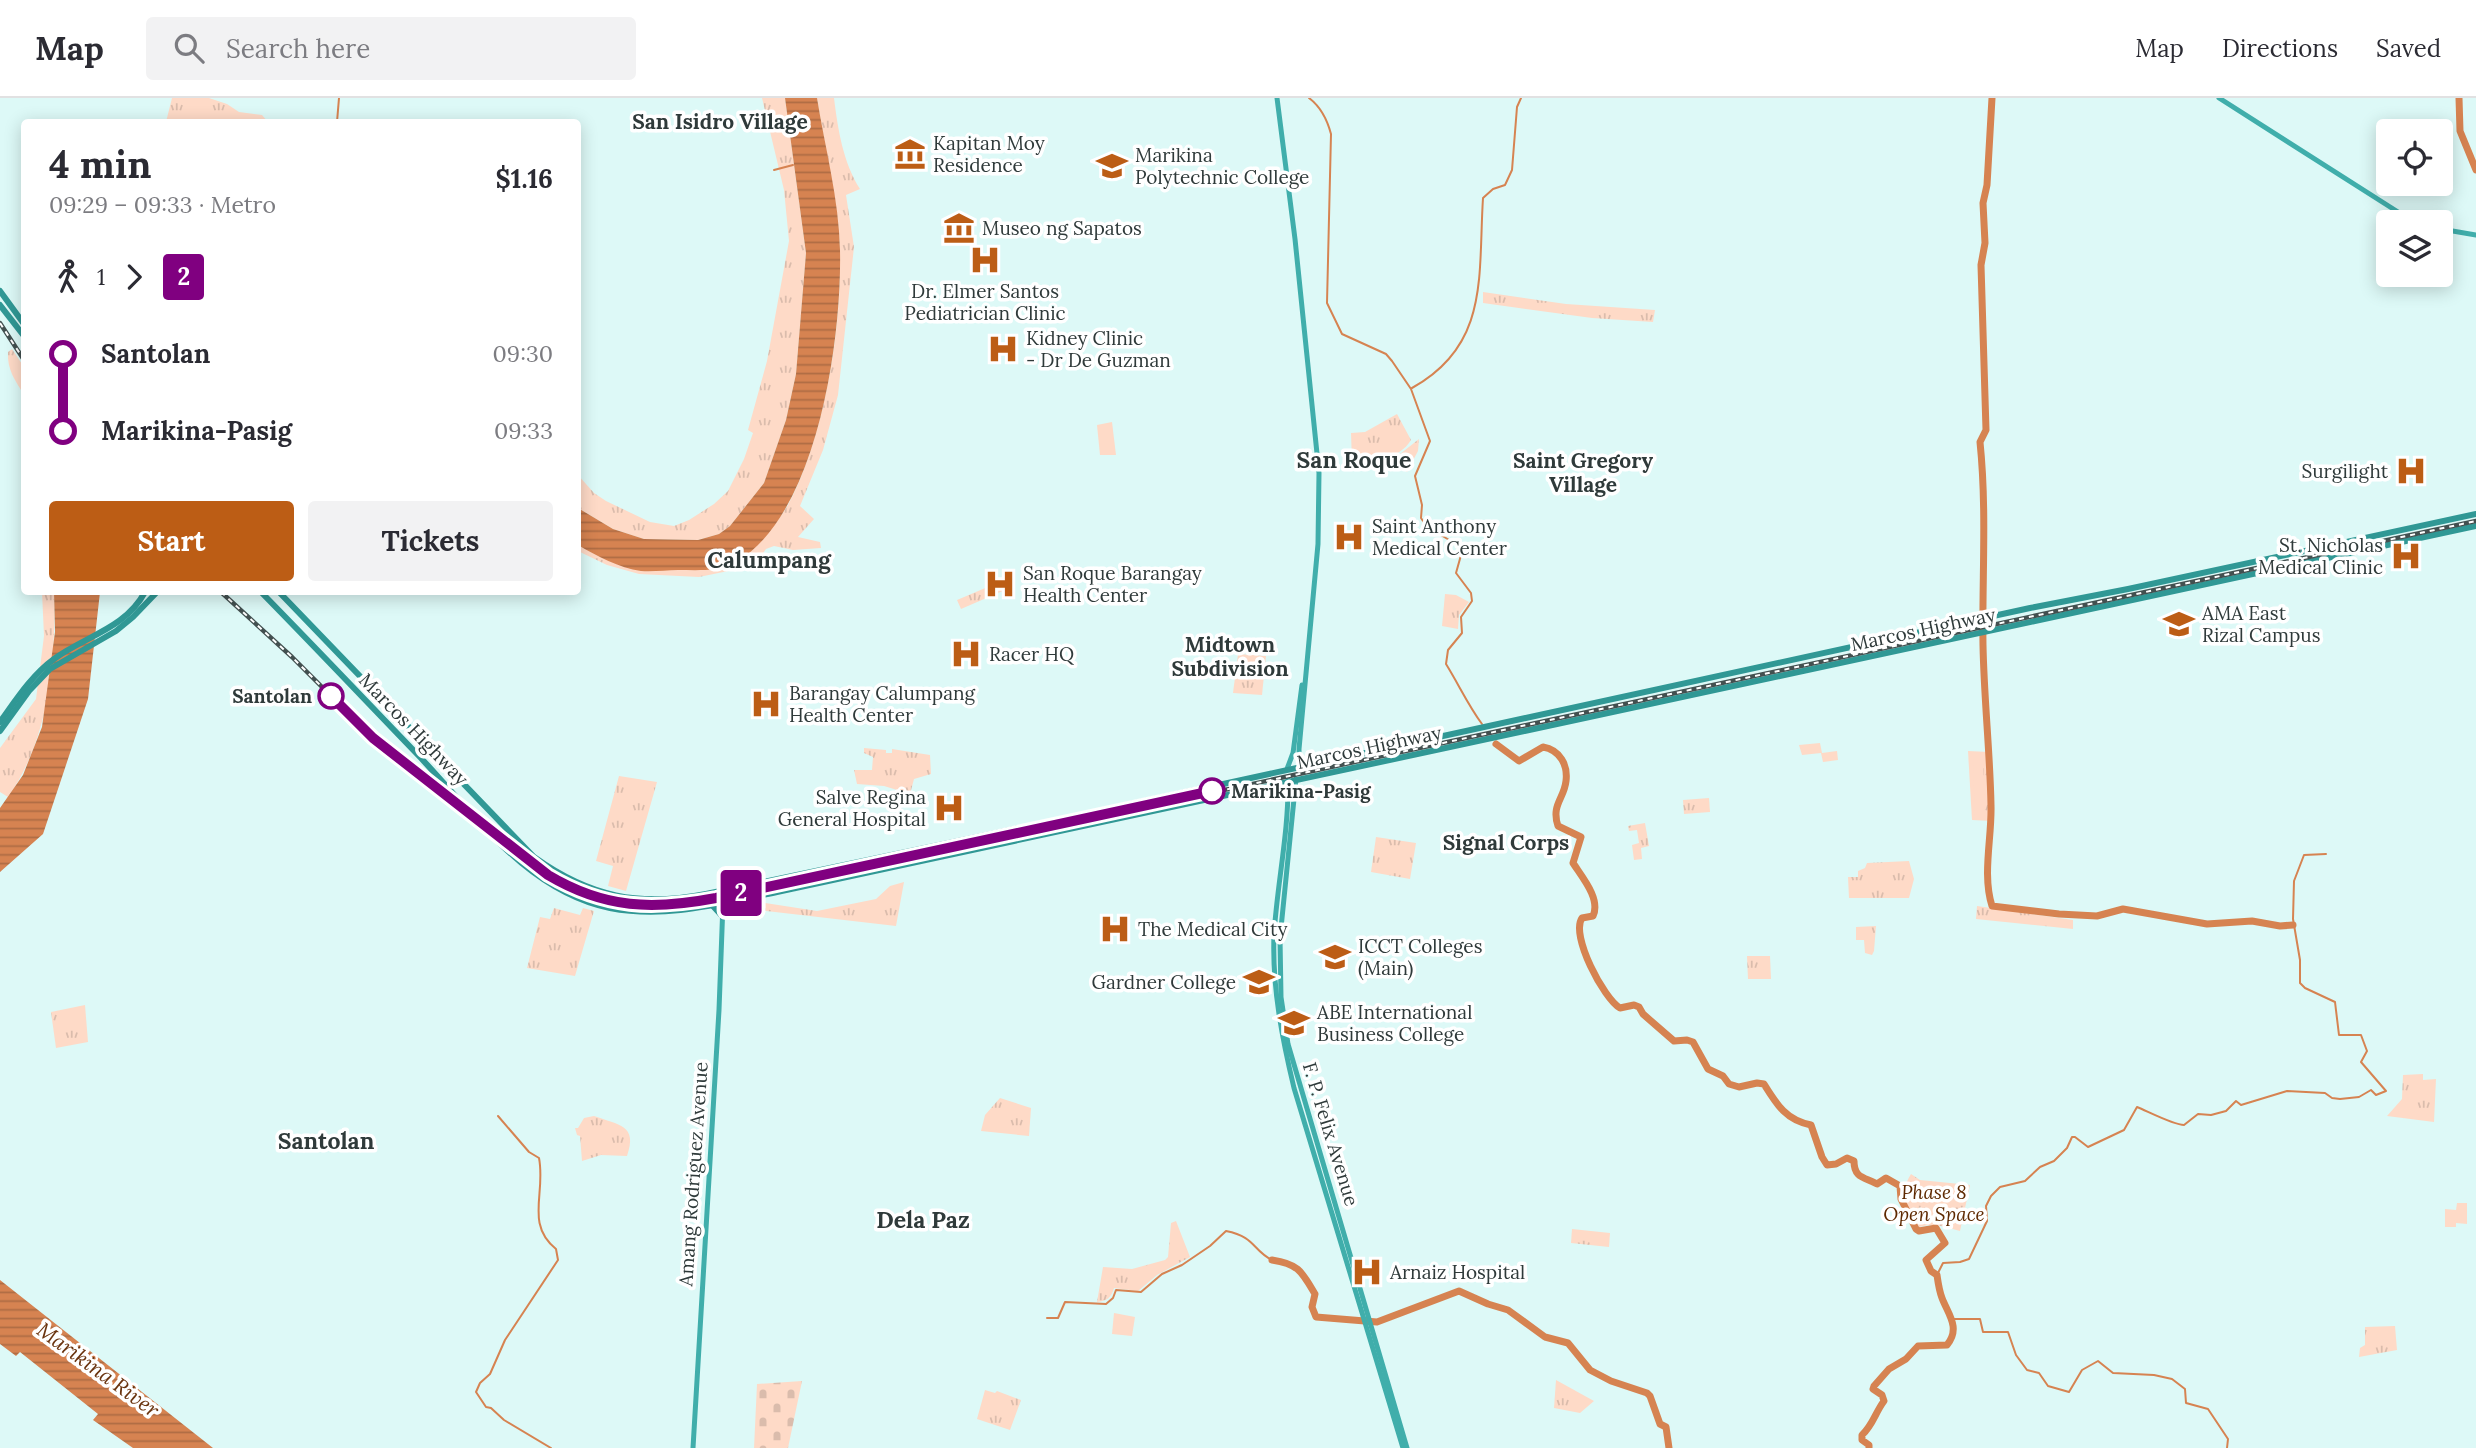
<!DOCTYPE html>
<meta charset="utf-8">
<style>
:root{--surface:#fff;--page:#f2f2f3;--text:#2b2b33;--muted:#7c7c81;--line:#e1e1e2;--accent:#bc5d15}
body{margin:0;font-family:Lora,serif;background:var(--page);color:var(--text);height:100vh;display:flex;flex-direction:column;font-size:26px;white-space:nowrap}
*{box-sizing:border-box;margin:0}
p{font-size:23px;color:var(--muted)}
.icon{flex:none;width:38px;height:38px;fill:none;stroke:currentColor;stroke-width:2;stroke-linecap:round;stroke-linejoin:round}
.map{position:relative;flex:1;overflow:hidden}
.drawer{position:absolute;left:21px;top:21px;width:560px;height:476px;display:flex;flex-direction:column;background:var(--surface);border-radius:7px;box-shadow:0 4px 18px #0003}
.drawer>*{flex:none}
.badge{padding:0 14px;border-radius:5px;font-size:24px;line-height:46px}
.controls{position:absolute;left:2376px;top:21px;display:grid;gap:14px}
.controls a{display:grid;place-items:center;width:77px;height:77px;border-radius:7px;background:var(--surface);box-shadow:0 4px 18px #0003;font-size:35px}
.map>.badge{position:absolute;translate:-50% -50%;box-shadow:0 0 0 4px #fff}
.legs{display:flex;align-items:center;gap:10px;height:77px;padding:0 28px;font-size:23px}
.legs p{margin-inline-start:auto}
.head{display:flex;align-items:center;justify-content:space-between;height:119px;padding:0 28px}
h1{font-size:38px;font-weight:800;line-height:52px}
.button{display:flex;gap:14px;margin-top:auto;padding:14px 28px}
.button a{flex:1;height:80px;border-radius:7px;background:var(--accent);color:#fff;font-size:28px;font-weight:800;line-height:80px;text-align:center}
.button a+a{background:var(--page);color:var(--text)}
ul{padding:0 28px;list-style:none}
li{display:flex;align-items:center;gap:24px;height:77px;font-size:26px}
li i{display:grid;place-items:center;width:10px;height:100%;margin:0 9px;background:currentColor}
li i::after{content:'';width:18px;height:18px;margin:-9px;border:5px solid;border-radius:50%;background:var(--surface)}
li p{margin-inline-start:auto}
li:first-child i{background:linear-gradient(#0000 50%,currentColor 0)}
li:last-child i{background:linear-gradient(currentColor 50%,#0000 0)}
header{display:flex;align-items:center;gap:42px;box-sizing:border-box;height:98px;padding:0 35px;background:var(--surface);border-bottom:2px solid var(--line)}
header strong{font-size:33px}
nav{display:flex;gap:38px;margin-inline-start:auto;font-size:24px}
.search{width:490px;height:63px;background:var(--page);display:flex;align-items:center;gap:18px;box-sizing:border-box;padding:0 24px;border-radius:7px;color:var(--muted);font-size:26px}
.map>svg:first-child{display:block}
.grass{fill:url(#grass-tufts)}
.cemetery{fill:url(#cemetery-stones)}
.pitch{fill:#fedac7}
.water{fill:url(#water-rules)}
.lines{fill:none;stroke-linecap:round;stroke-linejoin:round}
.stream{stroke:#d68351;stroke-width:2}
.river{stroke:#d68351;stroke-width:7}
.secondary{stroke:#40aeab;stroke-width:5}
.primary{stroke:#309895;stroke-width:6}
.rail-casing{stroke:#435050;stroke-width:4.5}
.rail{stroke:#fff;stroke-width:2;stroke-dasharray:5;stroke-linecap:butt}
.line-1-casing{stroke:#fff;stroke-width:16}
.line-1{stroke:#800080;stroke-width:10}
.stop-1-dot{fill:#fff;stroke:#800080;stroke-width:3.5}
.labels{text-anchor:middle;stroke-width:7;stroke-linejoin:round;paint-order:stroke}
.poi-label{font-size:19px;fill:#2f3a3a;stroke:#fff;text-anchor:start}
.street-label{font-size:19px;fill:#2f3a3a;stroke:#fff}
.stop-label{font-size:19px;font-weight:bold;fill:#2f3a3a;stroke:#fff;text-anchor:end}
.park-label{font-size:19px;font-style:italic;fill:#5e2901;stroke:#fff}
.neighbourhood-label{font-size:21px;font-weight:bold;fill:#2f3a3a;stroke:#fff}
.water-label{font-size:21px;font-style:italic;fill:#6a340f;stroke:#fff}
.quarter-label{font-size:23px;font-weight:bold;fill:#2f3a3a;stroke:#fff}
</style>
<header>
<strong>Map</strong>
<div class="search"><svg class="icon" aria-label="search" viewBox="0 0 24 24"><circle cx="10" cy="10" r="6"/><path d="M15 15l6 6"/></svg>Search here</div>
<nav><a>Map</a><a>Directions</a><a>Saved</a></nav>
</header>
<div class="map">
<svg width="2476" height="1350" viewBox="0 0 2476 1350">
<defs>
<pattern id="grass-tufts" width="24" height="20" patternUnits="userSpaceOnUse" patternTransform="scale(1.75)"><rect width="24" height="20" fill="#fedac7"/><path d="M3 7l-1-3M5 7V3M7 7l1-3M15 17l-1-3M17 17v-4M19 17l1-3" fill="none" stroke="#dabcac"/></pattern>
<pattern id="cemetery-stones" width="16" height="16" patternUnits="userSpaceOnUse" patternTransform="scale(1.75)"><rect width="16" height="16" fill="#fedac7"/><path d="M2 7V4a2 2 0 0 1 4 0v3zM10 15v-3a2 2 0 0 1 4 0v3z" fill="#dabcac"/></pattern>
<pattern id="water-rules" width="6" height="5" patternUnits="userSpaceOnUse" patternTransform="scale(1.75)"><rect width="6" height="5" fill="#d68351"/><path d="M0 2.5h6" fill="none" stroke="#ae6c44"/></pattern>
</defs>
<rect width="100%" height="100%" fill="#ddf9f7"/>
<!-- grass -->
<g class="grass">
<polygon points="172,0 209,0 227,6 239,14 262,17 268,24 166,24"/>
<polygon points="762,0 785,0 806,155 796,276 786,322 764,385 730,428 719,436 698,442 644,441 613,431 578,410 578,377 594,395 606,403 650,424 674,428 689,422 714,406 728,393 744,361 753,335 748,332 767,263 789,143 784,92"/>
<path d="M 817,0 L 834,0 C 838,32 843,64 860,91 L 846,97 L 854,149 L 838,297 L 823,352 L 800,408 L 814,421 L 798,439 L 820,444 L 821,450 L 793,452 L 774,448 L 766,451 L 756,465 L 733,472 L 699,479 L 639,476 L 607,467 L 580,454 L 578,452 L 578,447 L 623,468 L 751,453 C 765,438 778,424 788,407 C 828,332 848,200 837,116 C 832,77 823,39 817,0 Z"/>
<polygon points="1483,194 1566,206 1655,212 1653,224 1592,220 1483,205"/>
<path d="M 12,251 L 24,269 L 24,297 C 15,282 7,272 8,254 Z"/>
<path d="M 1397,316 L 1411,342 C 1399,362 1373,363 1352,364 L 1351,335 L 1365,334 Z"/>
<polygon points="1419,341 1418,353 1407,374 1395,360"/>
<polygon points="997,485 999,490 1003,489 1005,492 961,511 957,502"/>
<path d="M 42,494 L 54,494 C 56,564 49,641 8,699 L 0,694 L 0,650 L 36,601 L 44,538 Z"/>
<polygon points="1445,496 1456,497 1469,504 1459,517 1458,531 1442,528"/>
<polygon points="1238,556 1266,558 1262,597 1233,595"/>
<polygon points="864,650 886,652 886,655 892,655 892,651 930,657 931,676 914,681 910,696 884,688 857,686 854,672 872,672 873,659 864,655"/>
<polygon points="1968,653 1989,654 1993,723 1972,722"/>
<polygon points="619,678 657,684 626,793 608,788 613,768 596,763"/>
<polygon points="1709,700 1710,714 1684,716 1683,702"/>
<polygon points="1645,725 1649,748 1641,750 1642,761 1634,762 1632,747 1639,745 1637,732 1629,733 1628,728"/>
<polygon points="1376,739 1416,745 1410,781 1371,774"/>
<polygon points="1909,763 1914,781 1909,800 1849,800 1848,779 1858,779 1858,773 1865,770 1867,765"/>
<polygon points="904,784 896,828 740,810 758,804 817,813 876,801 890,788"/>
<polygon points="1977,808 2073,822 2073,831 1976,821"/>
<polygon points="554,810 580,817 583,810 594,813 575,878 527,870 540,819 550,821"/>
<polygon points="1876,828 1874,853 1872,857 1865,855 1864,842 1856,842 1856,829"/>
<polygon points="1747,858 1770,858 1771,881 1748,881"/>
<polygon points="85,907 88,944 56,950 51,914"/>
<polygon points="2423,976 2423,982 2436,981 2434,1024 2387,1018 2402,1001 2403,977"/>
<polygon points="1000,1000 1031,1010 1029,1038 981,1033 985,1017"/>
<path d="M 594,1018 C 619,1027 638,1027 627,1058 L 601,1057 L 582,1063 L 580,1038 L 577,1037 L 575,1030 L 578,1030 L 584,1020 Z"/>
<path d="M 1911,1076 L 1920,1082 L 1970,1087 L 1960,1133 C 1946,1129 1933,1124 1919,1129 C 1908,1110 1898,1096 1911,1076 Z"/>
<path d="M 1176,1123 L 1190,1159 L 1157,1177 L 1138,1193 L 1114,1190 C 1111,1200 1107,1203 1097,1204 L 1103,1169 L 1132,1171 L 1165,1162 L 1168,1159 L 1171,1125 Z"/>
<polygon points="1572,1131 1610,1135 1609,1149 1571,1145"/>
<polygon points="2395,1228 2397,1252 2359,1259 2360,1250 2365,1247 2365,1229"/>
<polygon points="1556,1282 1594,1303 1580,1315 1554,1310"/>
<polygon points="985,1292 995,1295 997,1293 1021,1302 1010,1332 977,1321"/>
</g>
<!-- cemetery -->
<polygon class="cemetery" points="802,1283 788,1350 754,1350 757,1286"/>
<!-- pitch -->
<g class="pitch">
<polygon points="1112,324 1116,357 1100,357 1097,327"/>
<polygon points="1820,645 1822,655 1837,653 1838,662 1823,664 1821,655 1802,657 1799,647"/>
<polygon points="1973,662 1983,662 1985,721 1975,721"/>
<polygon points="2457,1105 2467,1105 2467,1126 2456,1125 2456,1129 2445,1129 2445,1111 2456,1112"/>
<polygon points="1114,1215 1135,1219 1132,1238 1112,1236"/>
</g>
<!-- water -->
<g class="water">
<path d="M 785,0 L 817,0 C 825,50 839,101 840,152 C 842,239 818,417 736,464 C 718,474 698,472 678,472 C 666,472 653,474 641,473 C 619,470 597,458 578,447 L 578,410 L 613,431 L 644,441 L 698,442 L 719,436 L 730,428 L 764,385 L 786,322 L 796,276 L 806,155 Z"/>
<polygon points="54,494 100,494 88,601 43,736 0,774 0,710 23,677 42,629 55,534"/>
<polygon points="0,1182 213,1350 133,1350 93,1322 98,1316 20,1254 16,1258 0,1246"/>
</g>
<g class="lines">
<!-- stream -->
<g class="stream">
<path d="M 1309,0 C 1321,9 1327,21 1331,36 L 1327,205 L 1342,236 L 1386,256 L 1392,263 L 1411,291 L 1430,343 L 1415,378 L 1422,407 L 1421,420 L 1427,429 L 1463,450 L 1456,475 L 1471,495 L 1472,503 L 1461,519 L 1462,535 L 1448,552 L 1446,566 C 1459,587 1468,607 1482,626"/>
<polyline points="337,24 339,0"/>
<polyline points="774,72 793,67"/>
<path d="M 1412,290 C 1490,247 1478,177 1483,100 L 1493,91 L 1505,87 L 1512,72 L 1517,9 L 1521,0"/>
<path d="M 498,1018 L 529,1054 L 539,1060 C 546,1095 525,1126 556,1151 L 558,1162 L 505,1242 L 490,1276 L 480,1285 L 476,1294 L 486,1309 L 491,1310 L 504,1322 L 551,1350"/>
<path d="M 1937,1177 L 1943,1165 L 1960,1164 L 1969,1161 L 1987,1123 L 1986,1108 L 1991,1098 L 2000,1089 L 2025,1083 L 2040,1069 L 2054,1063 L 2067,1050 L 2072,1039 L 2075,1039 L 2088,1049 L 2124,1032 L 2137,1009 C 2149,1014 2174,1027 2184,1027 L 2198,1016 L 2211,1017 L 2226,1013 L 2236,1003 L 2241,1007 L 2287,993 L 2325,995 L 2332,1000 L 2340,1001 L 2359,999 L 2371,992 L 2376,997 L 2386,993 L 2361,964 L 2367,953 L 2361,937 L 2339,937 L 2335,904 L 2305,890 L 2300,885 L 2300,862 L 2293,821 L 2294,783 L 2304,757 L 2326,756"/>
<path d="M 1047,1220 L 1058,1220 L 1065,1204 L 1106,1206 L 1113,1200 L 1116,1192 L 1141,1194 L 1162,1176 L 1182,1167 L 1210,1148 L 1226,1133 C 1256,1139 1252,1152 1272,1162"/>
<polyline points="1953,1221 1980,1221 1983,1234 2008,1234 2016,1257 2027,1272 2039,1275 2048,1288 2069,1294 2082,1272 2098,1263 2113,1275 2154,1277 2172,1281 2185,1291 2186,1305 2208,1311 2228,1341 2227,1350"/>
</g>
<!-- river -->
<g class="river">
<path d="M 1992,0 L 1987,87 L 1983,105 L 1985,145 L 1981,167 L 1986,332 L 1980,344 C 1987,412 1982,479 1983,547 C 1984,601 1990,654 1991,707 C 1992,740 1982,776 1992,808 L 2059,816 L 2097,818 L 2123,811 L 2207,826 L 2252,823 L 2280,828 L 2293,827"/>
<polyline points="2459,0 2460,33 2476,72"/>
<path d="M 1496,646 L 1519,663 L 1543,649 C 1560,652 1568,667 1566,683 C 1564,701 1551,707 1558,728 L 1581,739 L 1573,765 C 1582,779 1601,801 1593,818 L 1582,820 C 1570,837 1604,901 1620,910 L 1634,907 L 1639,909 L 1643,916 L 1674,943 L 1687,942 L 1693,944 L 1708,971 L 1723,978 L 1729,986 L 1739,989 L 1757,985 L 1764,986 C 1777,1007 1786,1022 1811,1027 L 1822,1059 L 1827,1067 L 1836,1066 L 1847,1060 L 1854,1063 C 1854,1080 1864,1079 1877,1086 L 1886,1080 L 1900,1088 L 1901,1101 L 1916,1131 L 1919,1133 L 1936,1130 L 1945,1145 L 1926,1162 L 1931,1173 L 1937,1177 C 1938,1184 1939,1192 1942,1200 C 1948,1216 1961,1230 1947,1247 L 1918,1248 L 1906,1261 L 1889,1271 L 1874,1288 L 1873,1291 L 1882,1297 L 1884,1303 C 1875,1315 1873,1327 1862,1337 L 1862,1342 L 1869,1347 L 1869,1350"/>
<path d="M 1272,1162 C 1299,1166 1302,1174 1315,1196 L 1312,1209 L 1316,1219 L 1377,1224 L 1459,1193 L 1488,1206 L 1508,1212 L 1545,1239 L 1568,1245 L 1590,1272 L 1611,1283 L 1647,1295 L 1650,1298 L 1660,1326 L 1666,1329 L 1669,1350"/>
</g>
<!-- secondary -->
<g class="secondary">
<polyline points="1277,0 1295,141 1319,375 1318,446 1299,651 1299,661 1303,668"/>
<polyline points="2219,0 2409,121 2418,124"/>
<polyline points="2441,131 2476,137"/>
<polyline points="1287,671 1293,655 1302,587"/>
<polyline points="1296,681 1280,840 1281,899 1288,946 1407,1350"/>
<path d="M 1288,682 C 1289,734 1277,786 1274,837 C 1272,889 1282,940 1294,990 L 1403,1350"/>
<polyline points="693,1350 719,912 723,805"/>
</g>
<!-- primary -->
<g class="primary">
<polyline points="0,193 24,226"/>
<polyline points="0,207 24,238"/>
<path d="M 261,494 C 314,548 366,603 419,658 C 474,716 527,793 610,810 C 668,821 721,805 777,794 L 2476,428"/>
<path d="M 279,494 L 534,759 C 590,799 639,809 706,796 L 1081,717 L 2030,510 L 2128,491 L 2476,416"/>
<path d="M 0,624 C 16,602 31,578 54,561 C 85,538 125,531 145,494"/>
<polyline points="0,633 29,593 50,571 116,533 133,519 157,494"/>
<polyline points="712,807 723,819"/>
</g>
<defs>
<g id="rail">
<polyline points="0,225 24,262"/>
<polyline points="221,494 292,559 373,640 527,762 563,786 579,793 620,805 663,808 716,800 824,778 2476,423"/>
</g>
</defs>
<!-- rail casing -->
<use href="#rail" class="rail-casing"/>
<!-- rail -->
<use href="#rail" class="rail"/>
</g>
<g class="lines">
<defs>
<path id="line-1" d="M 331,598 L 373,640 L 548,777 C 605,811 653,812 716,800 L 1212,693"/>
</defs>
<!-- line-1 casing -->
<use href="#line-1" class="line-1-casing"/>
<!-- line-1 -->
<use href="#line-1" class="line-1"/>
</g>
<!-- icons -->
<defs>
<symbol id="museum-bare" viewBox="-9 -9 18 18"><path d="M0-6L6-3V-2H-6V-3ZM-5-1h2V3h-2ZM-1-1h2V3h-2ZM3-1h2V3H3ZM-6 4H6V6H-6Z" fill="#bc5d15" stroke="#fff" stroke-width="2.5" paint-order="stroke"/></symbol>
<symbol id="university-bare" viewBox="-9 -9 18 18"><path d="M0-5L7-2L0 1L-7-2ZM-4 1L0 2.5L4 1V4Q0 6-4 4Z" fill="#bc5d15" stroke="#fff" stroke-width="2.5" paint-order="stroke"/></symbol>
<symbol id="hospital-bare" viewBox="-9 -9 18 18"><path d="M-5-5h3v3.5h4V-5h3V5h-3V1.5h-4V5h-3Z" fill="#bc5d15" stroke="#fff" stroke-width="2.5" paint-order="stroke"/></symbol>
</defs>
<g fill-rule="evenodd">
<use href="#museum-bare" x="888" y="34" width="44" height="44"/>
<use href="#university-bare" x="1090" y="46" width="44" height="44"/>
<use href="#museum-bare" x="937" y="108" width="44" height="44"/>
<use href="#hospital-bare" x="963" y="140" width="44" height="44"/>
<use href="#hospital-bare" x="981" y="229" width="44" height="44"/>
<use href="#hospital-bare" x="2389" y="351" width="44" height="44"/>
<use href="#hospital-bare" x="1327" y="417" width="44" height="44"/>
<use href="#hospital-bare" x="2384" y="436" width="44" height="44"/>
<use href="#hospital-bare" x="978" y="464" width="44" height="44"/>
<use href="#university-bare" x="2157" y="504" width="44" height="44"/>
<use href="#hospital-bare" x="944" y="534" width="44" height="44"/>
<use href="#hospital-bare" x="744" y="584" width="44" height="44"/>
<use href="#hospital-bare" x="927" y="688" width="44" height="44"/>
<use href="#hospital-bare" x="1093" y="809" width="44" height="44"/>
<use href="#university-bare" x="1313" y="837" width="44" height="44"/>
<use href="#university-bare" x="1237" y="862" width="44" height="44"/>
<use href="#university-bare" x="1272" y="903" width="44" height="44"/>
<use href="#hospital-bare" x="1345" y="1152" width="44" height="44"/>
</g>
<!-- markers -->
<g class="stop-1-dot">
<circle cx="331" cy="598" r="12"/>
<circle cx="1212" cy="693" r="12"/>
</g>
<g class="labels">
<!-- poi labels -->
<g class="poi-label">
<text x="933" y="52">Kapitan Moy<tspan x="933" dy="22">Residence</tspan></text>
<text x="1135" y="64">Marikina<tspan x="1135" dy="22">Polytechnic College</tspan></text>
<text x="982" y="137">Museo ng Sapatos</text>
<text x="985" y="200" text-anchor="middle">Dr. Elmer Santos<tspan x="985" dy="22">Pediatrician Clinic</tspan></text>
<text x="1026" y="247">Kidney Clinic<tspan x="1026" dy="22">- Dr De Guzman</tspan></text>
<text x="2388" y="380" text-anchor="end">Surgilight</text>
<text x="1372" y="435">Saint Anthony<tspan x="1372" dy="22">Medical Center</tspan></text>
<text x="2383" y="454" text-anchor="end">St. Nicholas<tspan x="2383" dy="22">Medical Clinic</tspan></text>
<text x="1023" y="482">San Roque Barangay<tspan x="1023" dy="22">Health Center</tspan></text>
<text x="2202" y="522">AMA East<tspan x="2202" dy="22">Rizal Campus</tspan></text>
<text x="989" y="563">Racer HQ</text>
<text x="789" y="602">Barangay Calumpang<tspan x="789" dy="22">Health Center</tspan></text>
<text x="926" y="706" text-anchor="end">Salve Regina<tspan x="926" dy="22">General Hospital</tspan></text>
<text x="1138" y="838">The Medical City</text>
<text x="1358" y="855">ICCT Colleges<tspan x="1358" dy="22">(Main)</tspan></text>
<text x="1236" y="891" text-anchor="end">Gardner College</text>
<text x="1317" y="921">ABE International<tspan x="1317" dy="22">Business College</tspan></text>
<text x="1390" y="1181">Arnaiz Hospital</text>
</g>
<!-- street labels -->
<g class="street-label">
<text transform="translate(1923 531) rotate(-12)" y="7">Marcos Highway</text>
<text transform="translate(414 631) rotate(46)" y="7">Marcos Highway</text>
<text transform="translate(1369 649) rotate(-12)" y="7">Marcos Highway</text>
<text transform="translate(1331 1036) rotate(73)" y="7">F. P. Felix Avenue</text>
<text transform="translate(693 1076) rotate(-86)" y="7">Amang Rodriguez Avenue</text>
</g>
<!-- stop labels -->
<g class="stop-label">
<text x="312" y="605">Santolan</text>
<text x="1231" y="700" text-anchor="start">Marikina-Pasig</text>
</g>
<!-- park labels -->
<g class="park-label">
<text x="1934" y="1101">Phase 8<tspan x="1934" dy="22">Open Space</tspan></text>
</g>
<!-- neighbourhood labels -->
<g class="neighbourhood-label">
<text x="720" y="31">San Isidro Village</text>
<text x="1583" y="370">Saint Gregory<tspan x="1583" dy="24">Village</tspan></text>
<text x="1230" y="554">Midtown<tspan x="1230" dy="24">Subdivision</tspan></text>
<text x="1506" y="752">Signal Corps</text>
</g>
<!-- water labels -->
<g class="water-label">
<text transform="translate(98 1272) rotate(36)" y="7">Marikina River</text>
</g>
<!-- quarter labels -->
<g class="quarter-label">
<text x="1354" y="370">San Roque</text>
<text x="769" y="470">Calumpang</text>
<text x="326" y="1051">Santolan</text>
<text x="923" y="1130">Dela Paz</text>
</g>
</g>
</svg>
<div class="controls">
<a><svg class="icon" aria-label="locate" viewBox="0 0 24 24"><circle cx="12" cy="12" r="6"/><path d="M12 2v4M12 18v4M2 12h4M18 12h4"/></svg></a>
<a><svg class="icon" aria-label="layers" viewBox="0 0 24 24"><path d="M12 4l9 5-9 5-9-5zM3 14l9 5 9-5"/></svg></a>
</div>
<b class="badge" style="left:741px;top:795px;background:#800080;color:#fff">2</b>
<section class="drawer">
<div class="head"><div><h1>4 min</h1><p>09:29 – 09:33 · Metro</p></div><b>$1.16</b></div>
<div class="legs"><svg class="icon" aria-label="walk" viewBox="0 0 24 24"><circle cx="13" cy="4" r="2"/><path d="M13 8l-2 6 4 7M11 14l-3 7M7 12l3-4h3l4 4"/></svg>1<svg class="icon" aria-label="forward" viewBox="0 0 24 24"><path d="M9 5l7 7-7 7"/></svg><b class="badge" style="background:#800080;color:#fff">2</b></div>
<ul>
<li><i style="color:#800080"></i><b>Santolan</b><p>09:30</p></li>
<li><i style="color:#800080"></i><b>Marikina-Pasig</b><p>09:33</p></li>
</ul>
<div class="button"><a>Start</a><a>Tickets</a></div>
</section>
</div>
